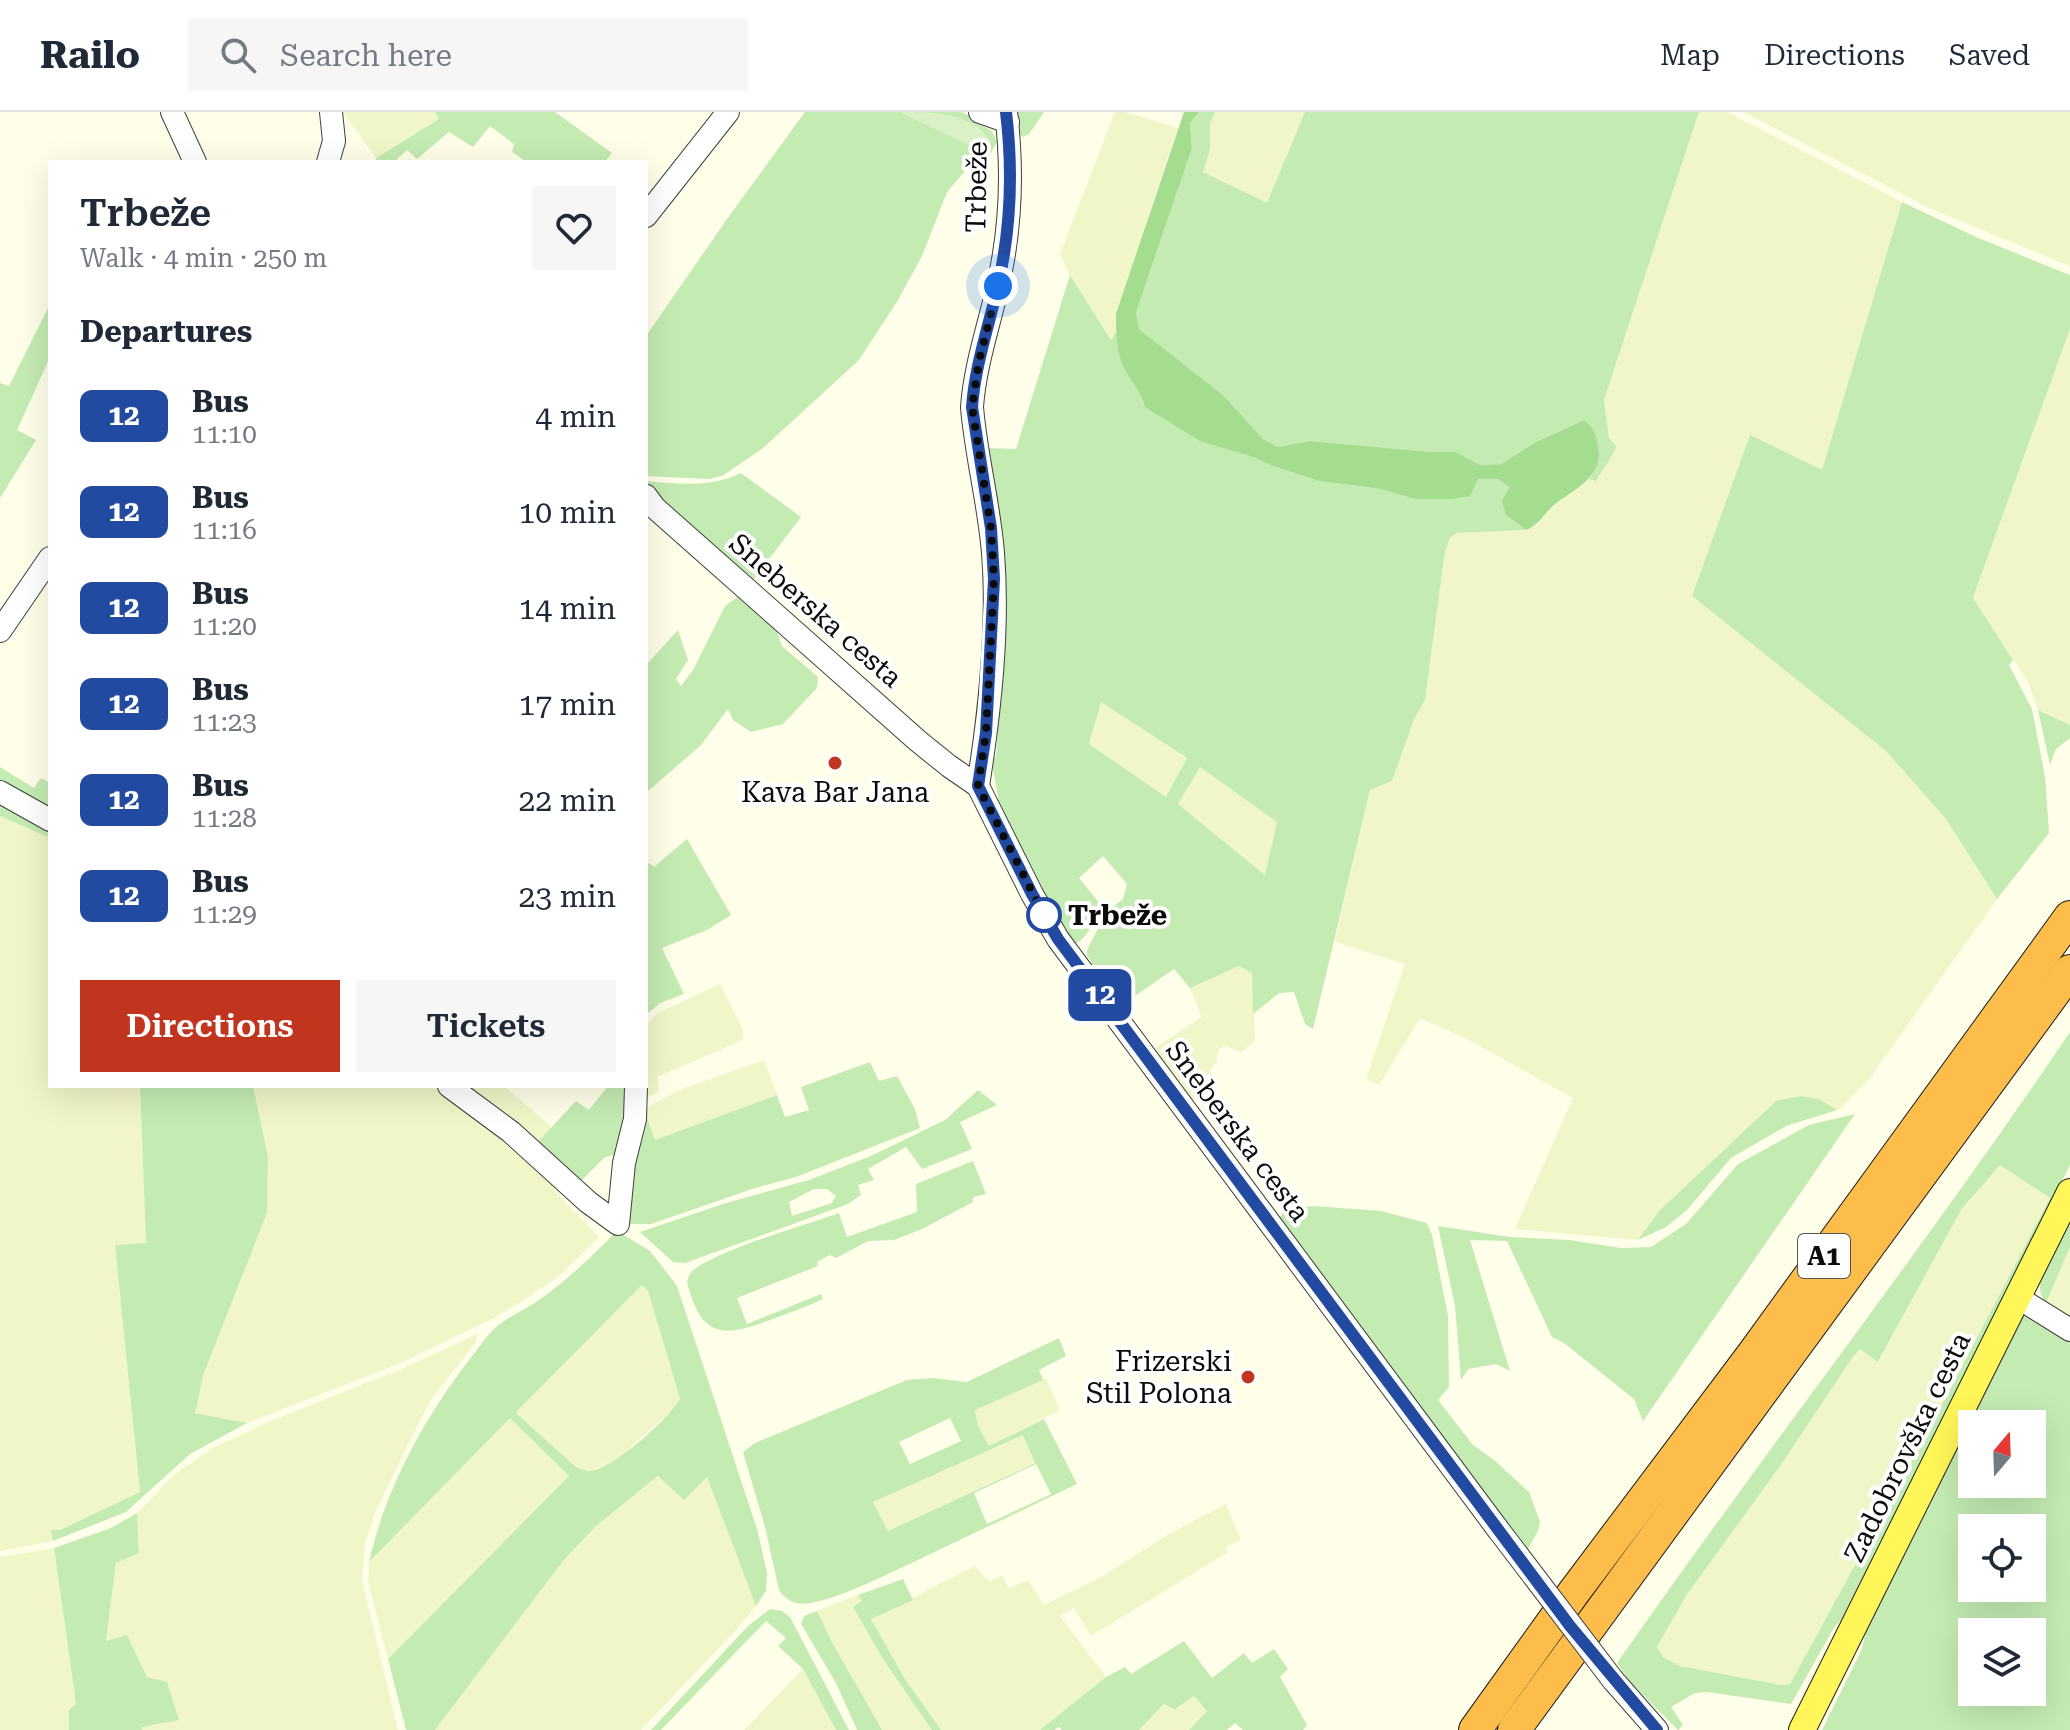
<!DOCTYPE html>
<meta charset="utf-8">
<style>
:root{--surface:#fff;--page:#f6f6f7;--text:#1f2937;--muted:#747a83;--line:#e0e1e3;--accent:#c1341d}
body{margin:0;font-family:"Roboto Serif",serif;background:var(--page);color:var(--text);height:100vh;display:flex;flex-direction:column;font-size:30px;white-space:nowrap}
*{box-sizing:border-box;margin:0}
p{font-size:26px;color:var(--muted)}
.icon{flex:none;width:44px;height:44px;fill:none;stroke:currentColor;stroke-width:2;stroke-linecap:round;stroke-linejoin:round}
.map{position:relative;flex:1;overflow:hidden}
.drawer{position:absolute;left:48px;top:48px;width:600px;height:928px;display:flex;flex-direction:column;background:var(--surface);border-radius:0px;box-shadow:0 8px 32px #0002}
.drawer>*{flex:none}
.badge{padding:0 16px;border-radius:12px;font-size:28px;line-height:52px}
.needle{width:52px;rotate:19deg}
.controls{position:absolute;left:1958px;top:1298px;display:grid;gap:16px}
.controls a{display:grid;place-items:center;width:88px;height:88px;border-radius:0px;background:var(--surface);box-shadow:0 8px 32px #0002;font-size:40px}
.you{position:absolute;width:40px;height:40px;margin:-20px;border:6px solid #fff;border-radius:50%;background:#1a73e8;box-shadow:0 0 0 12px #1a73e833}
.map>.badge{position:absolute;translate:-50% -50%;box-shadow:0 0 0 4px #fff}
h2{padding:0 32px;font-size:30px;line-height:72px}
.round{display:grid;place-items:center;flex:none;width:84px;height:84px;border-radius:0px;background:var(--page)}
.overview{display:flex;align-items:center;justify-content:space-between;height:136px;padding:0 32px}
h1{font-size:38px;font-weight:600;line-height:60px}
.cta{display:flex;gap:16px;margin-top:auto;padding:16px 32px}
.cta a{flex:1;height:92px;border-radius:0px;background:var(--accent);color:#fff;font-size:32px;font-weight:600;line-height:92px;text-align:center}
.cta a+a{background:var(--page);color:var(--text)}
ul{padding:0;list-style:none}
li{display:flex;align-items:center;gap:24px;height:96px;padding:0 32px}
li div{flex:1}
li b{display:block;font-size:30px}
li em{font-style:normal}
li .badge{min-width:88px;font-weight:700;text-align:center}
header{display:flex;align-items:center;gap:48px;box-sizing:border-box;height:112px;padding:0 40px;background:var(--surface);border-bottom:2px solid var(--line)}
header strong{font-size:38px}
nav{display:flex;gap:44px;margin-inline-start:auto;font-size:28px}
.search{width:560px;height:72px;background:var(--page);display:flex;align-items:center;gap:20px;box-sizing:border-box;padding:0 28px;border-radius:0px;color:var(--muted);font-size:30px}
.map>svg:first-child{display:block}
.farmland{fill:#f1f6c8}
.green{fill:#c4ebb2;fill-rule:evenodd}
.forest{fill:#a4dc90}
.pitch{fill:#d9f1c4}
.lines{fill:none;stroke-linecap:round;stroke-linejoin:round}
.minor-casing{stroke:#3e3e3e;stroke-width:24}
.major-casing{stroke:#1c1c1c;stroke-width:28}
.highway-casing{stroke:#1c1c1c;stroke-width:34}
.minor{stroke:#fff;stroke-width:22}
.major{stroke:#fff659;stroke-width:26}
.highway{stroke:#fcbd4a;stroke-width:32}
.minor-bridge-casing{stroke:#3e3e3e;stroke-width:24;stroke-linecap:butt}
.minor-bridge{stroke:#fff;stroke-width:22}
.line-casing{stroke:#fff;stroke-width:18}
.line{stroke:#224aa0;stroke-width:12}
.walk{stroke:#0b0b0b;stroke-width:8;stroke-dasharray:0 14.4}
.poi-dot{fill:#c1341d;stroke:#fff;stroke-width:3}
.stop-dot{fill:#fff;stroke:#224aa0;stroke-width:4}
.labels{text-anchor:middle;stroke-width:8;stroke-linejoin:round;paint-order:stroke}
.shield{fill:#fff;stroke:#545454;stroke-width:2}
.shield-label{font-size:26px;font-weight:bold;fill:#0b0b0b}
.street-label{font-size:28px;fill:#0b0b0b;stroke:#fff}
.poi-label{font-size:28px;fill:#0b0b0b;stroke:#fff}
.stop-label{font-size:28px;font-weight:bold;fill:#0b0b0b;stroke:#fff;text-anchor:start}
</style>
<header>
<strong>Railo</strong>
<div class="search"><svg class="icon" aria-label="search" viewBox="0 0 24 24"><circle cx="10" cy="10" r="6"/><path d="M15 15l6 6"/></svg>Search here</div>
<nav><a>Map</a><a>Directions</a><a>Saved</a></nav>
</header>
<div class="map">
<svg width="2070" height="1618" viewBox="0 0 2070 1618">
<rect width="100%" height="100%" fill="#ffffe9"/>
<!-- farmland -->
<g class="farmland">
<polygon points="343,0 435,0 439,7 376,46"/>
<polygon points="1115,0 1125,0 1178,16 1150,97 1143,127 1116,202 1116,220 1111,228 1070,163 1060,142"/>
<polygon points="1215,0 1305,0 1267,92 1203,60 1210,38 1210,12"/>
<polygon points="1699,0 1727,0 1902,90 1822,359 1750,324 1692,484 1886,639 1946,707 1997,787 1870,966 1842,995 1837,998 1819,987 1776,989 1659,1099 1638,1128 1515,1117 1573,986 1471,929 1420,906 1379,973 1366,967 1405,852 1335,830 1370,678 1392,669 1415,605 1425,588 1445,439 1450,425 1457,421 1498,418 1523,419 1537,414 1550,397 1589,368 1596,369 1605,351 1609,326 1604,288"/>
<polygon points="1743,0 2070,0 2070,154 1929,96"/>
<polygon points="2070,217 2070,613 2038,598 2028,570 1973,487"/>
<polygon points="1101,589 1187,647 1166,686 1089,632"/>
<polygon points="1200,655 1277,710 1265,763 1178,692"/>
<polygon points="0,704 50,726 50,974 140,974 146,1132 115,1133 140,1380 59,1418 52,1418 53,1429 0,1439"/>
<polygon points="1239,854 1252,861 1255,928 1242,940 1226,934 1219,937 1216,949 1191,992 1154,942 1155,936 1202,905 1190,876"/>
<polygon points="720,872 743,917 743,928 657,965 659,979 641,990 646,974 646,913 658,901"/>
<polygon points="764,948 777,983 655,1028 644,997 682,977"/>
<polygon points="253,974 435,974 458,987 541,1060 563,1088 599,1125 560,1163 530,1184 494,1206 398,1252 247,1311 195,1301 204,1261 267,1101 268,1045"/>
<polygon points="454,974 504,974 552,1015 536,1032"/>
<polygon points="1999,1052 2050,1086 1933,1310 1790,1572 1782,1573 1680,1554 1663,1545 1657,1535 1686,1484 1785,1347 1852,1246 1860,1237 1879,1250 1961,1098 1972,1088 1991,1060"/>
<polygon points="2070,1135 2070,1207 2046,1191"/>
<polygon points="642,1173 648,1179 680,1287 673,1297 622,1343 594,1358 583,1358 576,1355 517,1302 518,1298"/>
<polygon points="478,1222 476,1230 433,1285 421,1306 376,1399 365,1432 362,1469 398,1618 142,1618 147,1565 127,1524 106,1530 116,1451 139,1441 137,1401 175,1362 213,1336 273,1308 400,1258"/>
<polygon points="1046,1266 1060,1298 989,1334 978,1314 975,1297"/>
<polygon points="510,1305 569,1364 388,1547 368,1470 369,1450"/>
<polygon points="1023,1323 1035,1350 888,1419 873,1390"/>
<polygon points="659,1364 707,1364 756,1494 736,1518 641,1618 435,1618 563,1449 595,1415"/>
<polygon points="1226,1392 1241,1428 1225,1436 1228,1440 1091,1524 1074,1496 1060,1504 1106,1565 1040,1618 941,1618 905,1567 871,1507 975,1454 990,1470 1002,1463 1009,1476 1028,1468 1044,1493 1103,1464 1169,1422"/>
<polygon points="54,1436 76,1592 68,1613 69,1618 0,1618 0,1445"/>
<polygon points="858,1483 862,1489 853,1495 883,1547 932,1618 882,1618 833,1532 817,1499"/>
<polygon points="803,1557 836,1618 744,1618"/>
<polygon points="1194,1584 1207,1599 1189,1618 1139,1618 1165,1592"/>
</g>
<!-- green -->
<g class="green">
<polygon points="435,0 555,0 612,41 605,50 527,50 512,40 514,32 490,14 473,35 449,20 417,47 407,38 394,50 375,50 376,46 439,7"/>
<polygon points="805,0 961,0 978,7 977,11 992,19 997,30 989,44 971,52 947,80 922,144 898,188 859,248 762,337 722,364 709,367 646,364 646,224 727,107"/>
<polygon points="1017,0 1044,0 1029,22 1023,25 1019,22"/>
<path d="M 1199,0 L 1215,0 L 1210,12 L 1210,38 L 1203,60 L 1267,91 L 1305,0 L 1699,0 L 1604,288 L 1609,326 L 1616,334 C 1612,347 1603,356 1596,369 L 1589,368 C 1605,343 1594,333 1584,308 L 1536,330 L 1501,352 L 1480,353 L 1456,340 L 1432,340 L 1310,329 L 1278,335 L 1263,327 L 1223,283 L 1139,217 L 1136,201 L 1192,36 L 1190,11 Z"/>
<polygon points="1902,90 1976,125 2070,163 2070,217 1973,486 2013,548 2009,553 2032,597 2045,665 2049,721 1997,787 1946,707 1886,639 1692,484 1750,323 1822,358"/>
<path d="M 1070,163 L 1111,228 L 1116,220 L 1122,252 L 1143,285 L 1270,353 L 1319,369 L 1380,377 L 1415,387 L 1477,367 L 1498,367 L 1511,375 L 1506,403 L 1526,418 L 1457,421 L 1450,426 L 1445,439 L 1425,588 L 1415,605 L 1392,669 L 1370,678 L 1313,917 L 1305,912 L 1294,880 L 1279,881 L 1253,902 L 1252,861 L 1239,854 L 1190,876 L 1174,857 L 1119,895 L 1089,854 L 1092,850 L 1087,844 L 1087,838 L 1107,799 L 1123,787 L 1127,772 L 1103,744 L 1079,766 L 1101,793 C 1094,808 1089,826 1073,833 L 1064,821 L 1000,696 L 992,652 L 993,645 L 996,645 L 1000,588 L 988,336 L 1016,337 ZM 1101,590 L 1187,646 L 1166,685 L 1089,632 ZM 1200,655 L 1277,710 L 1265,763 L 1178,692 Z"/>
<polygon points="50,192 50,245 17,318 36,328 0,386 0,271 9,274"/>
<path d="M 741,361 L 801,405 L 754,467 L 748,469 L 646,373 L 646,369 C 680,372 710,376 741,361 Z"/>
<polygon points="740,483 777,519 782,534 818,565 817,576 783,612 751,620 733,608 728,597 701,633 646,681 646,553 678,518 688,548 676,567 681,574 693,558 725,494"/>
<polygon points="2038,598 2070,613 2070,626 2056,637 2050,653"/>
<polygon points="0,655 34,676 41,666 50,671 50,705 0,682"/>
<polygon points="0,693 50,714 50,726 0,704"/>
<polygon points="687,727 731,803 707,818 662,836 684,882 660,891 646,903 646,754 649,751 654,755"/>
<path d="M 2070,920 L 2070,1053 L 1841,1508 L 1835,1514 L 1791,1592 L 1707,1580 L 1695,1581 L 1671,1595 L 1683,1613 L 1678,1618 L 1630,1570 L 1617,1551 C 1765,1339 1925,1135 2070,920 ZM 2000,1053 L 2050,1086 L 1933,1310 L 1790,1572 L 1782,1573 L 1680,1554 L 1663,1545 L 1657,1535 L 1686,1484 L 1785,1347 L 1852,1246 L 1860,1237 L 1878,1250 L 1961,1098 Z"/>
<polygon points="870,950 879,969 897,964 915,997 920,1016 796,1065 755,1076 651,1112 628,1112 621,1076 644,997 655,1028 777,983 785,1005 809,998 801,975"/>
<polygon points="140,974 253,974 268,1045 267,1101 204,1261 195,1301 247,1311 190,1342 126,1400 53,1429 51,1418 60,1418 140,1380 115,1133 146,1131"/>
<polygon points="608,974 631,974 615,1045 612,1043 604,1046 579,1071 536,1032 576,989 589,998"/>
<path d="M 978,978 L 997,993 L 960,1010 L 972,1037 L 922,1057 L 906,1035 L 868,1057 L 874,1068 L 858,1073 L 861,1083 L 848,1092 L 685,1151 L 673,1150 L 640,1120 L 723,1092 L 809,1068 L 871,1044 L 945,1008 ZM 814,1077 L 827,1077 L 836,1084 L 832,1091 L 792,1104 L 789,1090 Z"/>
<polygon points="1801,984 1819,987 1837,998 1786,1014 1731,1046 1687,1098 1666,1115 1638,1128 1659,1099 1776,989"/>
<polygon points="1855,1002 1643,1309 1634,1287 1564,1231 1552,1225 1507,1129 1470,1128 1510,1259 1496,1252 1468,1257 1461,1268 1455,1194 1438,1114 1510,1125 1569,1128 1621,1136 1651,1135 1686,1112 1738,1052 1809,1013"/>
<path d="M 973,1049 L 986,1082 L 973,1085 L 973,1090 L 922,1117 L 894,1128 L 868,1129 L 836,1146 L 830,1143 L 817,1150 L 818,1154 L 737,1186 L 747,1212 L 821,1182 L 823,1187 C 806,1195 788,1201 770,1208 C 722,1226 702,1226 687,1171 C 688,1164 690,1160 696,1156 C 732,1133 798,1116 839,1101 L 847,1125 L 917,1100 L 916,1072 Z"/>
<polygon points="1313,1094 1381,1099 1427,1111 1432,1123 1448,1204 1449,1275 1438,1288 1473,1333 1494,1348 1529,1380 1540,1410 1538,1419 1527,1439 1279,1106 1286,1097"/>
<polygon points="2070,1103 2070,1135 2046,1191 2041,1183 2039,1170"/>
<path d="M 622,1122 L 650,1139 L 677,1174 L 757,1417 L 767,1461 L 766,1479 L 756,1494 L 707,1365 L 684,1388 L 658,1364 L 595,1415 L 563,1449 L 435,1618 L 406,1618 L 388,1547 L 569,1364 L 510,1306 L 369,1450 C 385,1379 422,1310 466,1252 C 475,1241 483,1228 493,1218 C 506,1205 524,1199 539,1188 C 566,1169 589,1147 613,1123 ZM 642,1173 L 648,1179 L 680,1287 C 666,1309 621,1349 595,1358 C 589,1360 582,1358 576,1355 L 517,1302 L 518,1298 Z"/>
<path d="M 2031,1202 L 2070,1224 L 2070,1618 L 1822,1618 L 1862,1537 L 1867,1513 L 2020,1205 ZM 1972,1312 L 2032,1312 L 2032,1372 L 1972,1372 ZM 1972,1416 L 2032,1416 L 2032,1476 L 1972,1476 ZM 1972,1520 L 2032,1520 L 2032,1580 L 1972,1580 Z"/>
<path d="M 1059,1226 L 1066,1244 L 1039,1258 L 1043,1268 L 975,1298 L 978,1314 L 989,1334 L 1044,1307 L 1077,1372 C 1025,1397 972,1422 920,1447 C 887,1462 846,1484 811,1491 C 797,1494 786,1489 779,1478 L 765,1415 L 743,1340 L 755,1331 L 907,1268 L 933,1266 L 967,1270 ZM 950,1306 L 961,1329 L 910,1352 L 899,1330 ZM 1023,1323 L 1035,1351 L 888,1419 L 873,1390 ZM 1036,1352 L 1051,1382 L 987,1412 L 974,1381 Z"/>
<polygon points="137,1401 139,1441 116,1451 106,1529 127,1523 147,1565 167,1570 179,1608 142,1615 142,1618 69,1618 69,1598 76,1592 54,1436 111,1416"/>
<polygon points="903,1467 913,1488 871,1507 905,1567 941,1618 932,1618 883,1547 853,1495 862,1489 858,1483"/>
<polygon points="770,1497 782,1499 790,1505 849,1618 836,1618 803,1557 778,1534 786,1526 766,1509 661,1618 651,1618 748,1514"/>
<polygon points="817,1499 833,1532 882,1618 857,1618 836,1571 801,1512 804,1504"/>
<polygon points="1184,1529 1212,1566 1244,1541 1252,1551 1274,1537 1288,1557 1280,1565 1307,1613 1303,1618 1243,1618 1235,1611 1227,1618 1189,1618 1207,1599 1194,1584 1175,1597 1164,1592 1139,1618 1062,1618 1059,1615 1054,1618 1040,1618 1106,1565 1125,1555 1131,1562"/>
</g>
<!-- forest -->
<path class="forest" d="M 1184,0 L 1199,0 L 1190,11 L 1192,36 L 1136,201 L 1139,217 L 1223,283 L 1263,327 L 1278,335 L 1310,329 L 1432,340 L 1456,340 L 1480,353 L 1501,352 L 1536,330 L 1584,308 C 1594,315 1596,324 1598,336 C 1603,366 1574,377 1554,393 C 1543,403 1539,413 1526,418 L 1506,403 L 1502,389 L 1510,375 L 1498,367 L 1478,367 L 1470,384 L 1451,387 L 1415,387 L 1380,377 L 1319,369 L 1270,353 L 1254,345 L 1200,329 L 1145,295 C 1142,279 1130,269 1123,254 C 1116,239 1116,218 1116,202 Z"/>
<!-- pitch -->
<path class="pitch" d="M 900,0 C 933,0 971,0 990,28 L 986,35 L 977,37 Z"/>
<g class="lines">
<defs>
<g id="minor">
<polyline points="172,0 195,50"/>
<polyline points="980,0 1008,10"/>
<polyline points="328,50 334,29 331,0"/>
<polyline points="646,104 728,0"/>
<polyline points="646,384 655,396 918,629 949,654 978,674 1032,782 1058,827 1497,1416"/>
<polyline points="0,519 50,446"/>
<path d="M 978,674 C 990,598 999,517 993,441 C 989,391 976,344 972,295 C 975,253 989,214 998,173 C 1011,116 1013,58 1006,0"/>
<polyline points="0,680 50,708"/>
<polyline points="449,974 511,1020 588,1090 618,1112 624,1051 635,1007 636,974"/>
<polyline points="2017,1185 2070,1218"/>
<polyline points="1613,1568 1657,1618"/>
</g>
<polyline id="major" points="1802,1618 2070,1080"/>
<g id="highway">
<polyline points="1475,1618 1574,1480 1753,1242 2070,805"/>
<polyline points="1514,1618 2070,859"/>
</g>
</defs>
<!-- minor casing -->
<use href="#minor" class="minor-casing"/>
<!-- major casing -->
<use href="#major" class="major-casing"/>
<!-- highway casing -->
<use href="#highway" class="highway-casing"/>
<!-- minor -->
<use href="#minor" class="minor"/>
<!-- major -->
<use href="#major" class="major"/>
<!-- highway -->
<use href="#highway" class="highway"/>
<defs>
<polyline id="minor-bridge" points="1497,1416 1613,1568"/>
</defs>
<!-- minor-bridge casing -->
<use href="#minor-bridge" class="minor-bridge-casing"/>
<!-- minor-bridge -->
<use href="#minor-bridge" class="minor-bridge"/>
</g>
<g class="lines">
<defs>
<path id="line" d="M 1006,0 C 1013,58 1011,116 998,173 C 989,214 975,253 972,295 L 991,416 L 994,467 L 986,621 L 978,674 L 1032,782 L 1058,827 L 1570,1514 L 1657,1618"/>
</defs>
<!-- line casing -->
<use href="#line" class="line-casing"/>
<!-- line -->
<use href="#line" class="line"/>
<!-- walk -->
<polyline class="walk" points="998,174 979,249 972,295 991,416 994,467 986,621 978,674 1047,809 1044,803"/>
</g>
<!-- markers -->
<g class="poi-dot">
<circle cx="835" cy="651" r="8"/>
<circle cx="1248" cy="1265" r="8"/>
</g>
<circle class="stop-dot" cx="1044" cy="803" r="16"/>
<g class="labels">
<!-- shield labels -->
<rect class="shield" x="1798" y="1122" width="52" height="44" rx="6"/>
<g class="shield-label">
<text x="1824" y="1153">A1</text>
</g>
<!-- street labels -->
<g class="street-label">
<text transform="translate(976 75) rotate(-89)" y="10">Trbeže</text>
<text transform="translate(816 498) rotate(41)" y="10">Sneberska cesta</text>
<text transform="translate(1238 1019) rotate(53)" y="10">Sneberska cesta</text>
<text transform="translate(1907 1335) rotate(-64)" y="10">Zadobrovška cesta</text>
</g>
<!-- poi labels -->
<g class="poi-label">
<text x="835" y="690">Kava Bar Jana</text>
<text x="1232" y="1259" text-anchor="end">Frizerski<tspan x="1232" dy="32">Stil Polona</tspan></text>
</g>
<!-- stop labels -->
<g class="stop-label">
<text x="1068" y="813">Trbeže</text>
</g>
</g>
</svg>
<div class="controls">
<a><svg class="needle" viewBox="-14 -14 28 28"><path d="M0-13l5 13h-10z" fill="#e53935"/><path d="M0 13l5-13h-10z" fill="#747a83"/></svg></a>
<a><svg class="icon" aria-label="locate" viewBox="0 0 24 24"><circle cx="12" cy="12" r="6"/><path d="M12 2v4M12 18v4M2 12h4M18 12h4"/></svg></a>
<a><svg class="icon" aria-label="layers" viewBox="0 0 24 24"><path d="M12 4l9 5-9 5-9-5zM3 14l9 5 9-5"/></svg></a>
</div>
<div class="you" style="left:998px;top:174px"></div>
<b class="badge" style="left:1100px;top:883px;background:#224aa0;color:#fff">12</b>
<section class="drawer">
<div class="overview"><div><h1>Trbeže</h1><p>Walk · 4 min · 250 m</p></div><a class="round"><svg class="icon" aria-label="heart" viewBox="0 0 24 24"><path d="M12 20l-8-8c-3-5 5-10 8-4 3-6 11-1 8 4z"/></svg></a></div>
<h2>Departures</h2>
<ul>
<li><span class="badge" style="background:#224aa0;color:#fff">12</span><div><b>Bus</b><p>11:10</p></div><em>4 min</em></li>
<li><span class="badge" style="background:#224aa0;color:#fff">12</span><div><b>Bus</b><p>11:16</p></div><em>10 min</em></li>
<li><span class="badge" style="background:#224aa0;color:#fff">12</span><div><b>Bus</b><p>11:20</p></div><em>14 min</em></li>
<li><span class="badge" style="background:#224aa0;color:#fff">12</span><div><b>Bus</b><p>11:23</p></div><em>17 min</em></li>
<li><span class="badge" style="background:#224aa0;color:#fff">12</span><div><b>Bus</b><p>11:28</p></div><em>22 min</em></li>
<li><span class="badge" style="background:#224aa0;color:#fff">12</span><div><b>Bus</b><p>11:29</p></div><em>23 min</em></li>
</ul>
<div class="cta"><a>Directions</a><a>Tickets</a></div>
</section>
</div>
